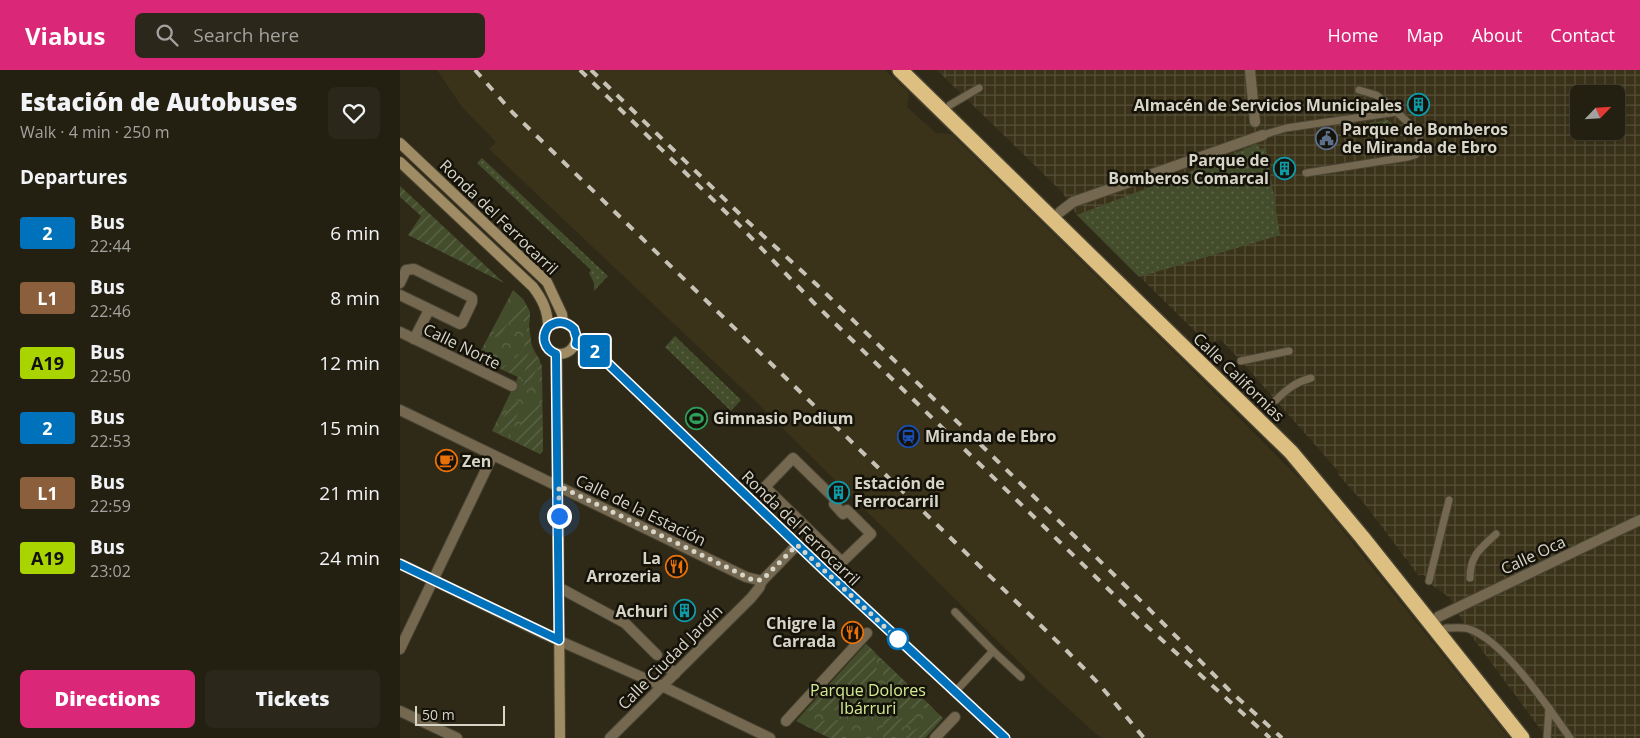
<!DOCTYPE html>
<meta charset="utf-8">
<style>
:root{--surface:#231f11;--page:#2b271a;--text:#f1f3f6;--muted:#a3a29f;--line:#403d31;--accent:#db2777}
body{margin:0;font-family:"Open Sans",sans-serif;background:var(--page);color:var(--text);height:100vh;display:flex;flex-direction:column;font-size:19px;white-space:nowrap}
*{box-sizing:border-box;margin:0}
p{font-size:16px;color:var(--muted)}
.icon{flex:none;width:28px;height:28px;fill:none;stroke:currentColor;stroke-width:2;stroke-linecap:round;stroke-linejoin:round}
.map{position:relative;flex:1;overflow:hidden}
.drawer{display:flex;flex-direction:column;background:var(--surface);width:400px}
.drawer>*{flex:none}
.badge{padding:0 10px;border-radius:4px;font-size:18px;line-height:32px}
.needle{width:32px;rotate:65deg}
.fabs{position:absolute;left:1170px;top:15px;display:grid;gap:10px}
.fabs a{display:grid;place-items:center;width:55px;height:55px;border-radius:8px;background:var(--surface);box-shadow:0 5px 20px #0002,0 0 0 1px var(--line);font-size:25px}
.scale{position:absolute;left:15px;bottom:12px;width:90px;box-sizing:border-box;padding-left:5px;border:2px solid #d7d4c8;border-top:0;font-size:14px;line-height:18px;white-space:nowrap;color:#d7d4c8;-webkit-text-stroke:4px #15120a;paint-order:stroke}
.you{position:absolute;width:25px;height:25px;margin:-12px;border:4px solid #fff;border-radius:50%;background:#1a73e8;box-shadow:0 0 0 8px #1a73e833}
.map>.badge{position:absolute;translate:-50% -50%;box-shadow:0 0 0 2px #fff}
h2{padding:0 20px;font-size:19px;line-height:45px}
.round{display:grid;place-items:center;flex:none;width:52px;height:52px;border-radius:8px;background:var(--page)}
.summary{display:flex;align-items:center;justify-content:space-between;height:85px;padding:0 20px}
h1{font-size:24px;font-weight:800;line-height:38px}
.cta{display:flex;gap:10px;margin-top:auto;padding:10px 20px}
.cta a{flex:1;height:58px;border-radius:8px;background:var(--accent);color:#fff;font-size:20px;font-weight:800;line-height:58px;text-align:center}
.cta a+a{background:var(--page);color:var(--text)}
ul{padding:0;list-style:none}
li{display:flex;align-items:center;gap:15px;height:65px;padding:0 20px}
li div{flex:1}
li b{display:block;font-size:19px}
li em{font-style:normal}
li .badge{min-width:55px;font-weight:700;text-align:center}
header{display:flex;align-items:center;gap:30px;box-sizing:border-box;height:70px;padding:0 25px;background:var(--accent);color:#fff}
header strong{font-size:24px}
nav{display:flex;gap:28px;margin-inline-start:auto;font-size:18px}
.search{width:350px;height:45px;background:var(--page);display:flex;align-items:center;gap:12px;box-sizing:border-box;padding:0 18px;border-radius:8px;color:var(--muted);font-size:19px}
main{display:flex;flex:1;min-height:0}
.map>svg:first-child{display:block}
.built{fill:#3a3219}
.industrial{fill:url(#industrial-grid);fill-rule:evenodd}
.grass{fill:url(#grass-dots)}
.park{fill:url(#park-crowns)}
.garden{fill:url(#garden-furrows)}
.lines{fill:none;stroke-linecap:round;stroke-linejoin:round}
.lane-casing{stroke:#4a4433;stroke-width:9}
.street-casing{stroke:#4a4433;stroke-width:12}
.secondary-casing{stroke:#4a4433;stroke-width:12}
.highway-casing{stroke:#4a4433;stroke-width:18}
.lane{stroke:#746950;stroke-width:7}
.street{stroke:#746950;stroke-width:10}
.secondary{stroke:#9f8c64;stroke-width:10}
.highway{stroke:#ddc081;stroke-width:15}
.rail{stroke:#c6c3b6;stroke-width:4;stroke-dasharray:9 9;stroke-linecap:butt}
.line-casing{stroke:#fff;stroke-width:11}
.line{stroke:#0072bc;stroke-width:8}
.walk{stroke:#d7d4c8;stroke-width:5;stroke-dasharray:0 9}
.stop-dot{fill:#fff;stroke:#0072bc;stroke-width:2.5}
.labels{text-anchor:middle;stroke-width:5;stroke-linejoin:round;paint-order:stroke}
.poi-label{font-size:16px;font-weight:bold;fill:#d7d4c8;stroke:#15120a;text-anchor:end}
.street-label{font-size:16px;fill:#d7d4c8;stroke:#15120a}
.park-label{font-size:16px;fill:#d3ed93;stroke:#15120a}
</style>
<header>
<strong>Viabus</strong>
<div class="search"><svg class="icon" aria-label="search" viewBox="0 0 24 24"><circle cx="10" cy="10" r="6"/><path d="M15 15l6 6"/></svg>Search here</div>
<nav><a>Home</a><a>Map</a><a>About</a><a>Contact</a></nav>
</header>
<main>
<section class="drawer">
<div class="summary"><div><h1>Estación de Autobuses</h1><p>Walk · 4 min · 250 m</p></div><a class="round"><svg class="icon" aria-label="heart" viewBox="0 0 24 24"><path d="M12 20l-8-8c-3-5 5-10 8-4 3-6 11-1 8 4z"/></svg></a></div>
<h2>Departures</h2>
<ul>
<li><span class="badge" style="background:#0072bc;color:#fff">2</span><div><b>Bus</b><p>22:44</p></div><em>6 min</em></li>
<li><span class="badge" style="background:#8b5e3c;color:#fff">L1</span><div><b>Bus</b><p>22:46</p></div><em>8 min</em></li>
<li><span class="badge" style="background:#aad400;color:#111">A19</span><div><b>Bus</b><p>22:50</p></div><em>12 min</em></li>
<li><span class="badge" style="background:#0072bc;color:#fff">2</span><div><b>Bus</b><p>22:53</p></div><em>15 min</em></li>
<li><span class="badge" style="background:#8b5e3c;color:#fff">L1</span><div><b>Bus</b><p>22:59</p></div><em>21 min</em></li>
<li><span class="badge" style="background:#aad400;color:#111">A19</span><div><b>Bus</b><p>23:02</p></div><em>24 min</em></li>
</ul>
<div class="cta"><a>Directions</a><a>Tickets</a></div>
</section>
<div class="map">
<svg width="1240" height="668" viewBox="0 0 1240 668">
<defs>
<pattern id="industrial-grid" width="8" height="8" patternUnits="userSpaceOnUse" patternTransform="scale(1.25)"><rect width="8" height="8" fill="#3a3219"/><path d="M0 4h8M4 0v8" fill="none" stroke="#564f39"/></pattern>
<pattern id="grass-dots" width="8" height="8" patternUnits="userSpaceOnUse" patternTransform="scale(1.25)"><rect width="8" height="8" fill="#434d2c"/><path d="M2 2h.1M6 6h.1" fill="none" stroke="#5d6649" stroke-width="1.8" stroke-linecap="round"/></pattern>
<pattern id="park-crowns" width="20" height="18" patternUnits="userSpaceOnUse" patternTransform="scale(1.25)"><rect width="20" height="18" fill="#434d2c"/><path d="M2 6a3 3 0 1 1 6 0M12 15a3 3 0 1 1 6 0" fill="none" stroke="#5d6649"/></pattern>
<pattern id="garden-furrows" width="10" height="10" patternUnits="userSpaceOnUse" patternTransform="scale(1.25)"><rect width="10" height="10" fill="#434d2c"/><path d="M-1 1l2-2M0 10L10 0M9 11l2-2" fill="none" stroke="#5d6649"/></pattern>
</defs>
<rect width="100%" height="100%" fill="#2f2917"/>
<!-- built -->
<polygon class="built" points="37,0 485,0 509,23 507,37 536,63 551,64 771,279 908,417 1109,668 702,668 696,664 641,614 347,323 89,79 96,72 62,37"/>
<!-- industrial -->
<path class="industrial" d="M 537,0 L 1240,0 L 1240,668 L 1147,668 L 1070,564 L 1049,527 L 1033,516 L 1024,505 L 1018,505 L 967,437 L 937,403 L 939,402 L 841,291 L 821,270 L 807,273 L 677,145 L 662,122 ZM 1179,24 L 1216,24 L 1216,61 L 1179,61 Z"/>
<!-- grass -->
<g class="grass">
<polygon points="857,74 860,79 866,78 880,165 739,207 677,145 807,95"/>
<polygon points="82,88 208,206 194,221 194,213 189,203 191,200 77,93"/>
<polygon points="275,266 341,330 331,341 265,277"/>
</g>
<!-- park -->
<g class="park">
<polygon points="113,220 123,229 130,242 129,256 130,272 142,296 143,381 140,384 92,361 118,307 77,288"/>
<polygon points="466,574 543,648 525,668 430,668 396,651"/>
</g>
<!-- garden -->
<g class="garden">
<polygon points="987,50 992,53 997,62 966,67 964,54"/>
<polygon points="0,116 104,213 8,165 21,146 0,127"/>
<path d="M 123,229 L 130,242 L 129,256 L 132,277 L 116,306 L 101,299 C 119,289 133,272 124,251 C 112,248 105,254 102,265 L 88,269 Z"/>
<polygon points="134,281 140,290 139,294 142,296 140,300 137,299 132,308 135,310 132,318 125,321 122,319 125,311 121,309"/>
<polygon points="112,330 117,330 121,336 109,365 105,367 97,361"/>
<polygon points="135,332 142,335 143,381 140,384 116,372 117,369 115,366 130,334"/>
<polygon points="466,574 475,582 477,605 474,607 474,615 478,617 479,639 405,641"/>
<polygon points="482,590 533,638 485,639 484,617 487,615 486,606 483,605"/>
<polygon points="520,648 484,668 483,668 483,649"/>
<polygon points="534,648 543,648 525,668 501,668"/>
<polygon points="444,650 442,668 430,668 413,660 416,651"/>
</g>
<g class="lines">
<defs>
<g id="lane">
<polyline points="550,35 579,18"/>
<polyline points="863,65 886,58 997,42"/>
<polyline points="906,103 1008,87 1015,85 1020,81 1019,67 1015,59 987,33 976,25 959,20"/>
<polyline points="841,291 889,281"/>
<path d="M 876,330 C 887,319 896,312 911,308"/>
<path d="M 1070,508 C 1070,485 1081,478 1096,464"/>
<polyline points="1029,511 1049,430"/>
<polyline points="555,542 593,581 555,622"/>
<path d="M 1046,558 C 1053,558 1062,557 1069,559 C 1103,570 1149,638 1170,668"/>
<polyline points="593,581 621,607"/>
<polyline points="1147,668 1149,638"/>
</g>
<g id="street">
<polyline points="850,0 855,52"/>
<polyline points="660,142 673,132 863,65"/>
<polyline points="0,213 6,200 14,199 69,226 72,228 72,232 62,253 60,254 0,225"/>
<polyline points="0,262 112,316"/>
<polyline points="14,269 29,240"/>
<polyline points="176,274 196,282 423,499 605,668"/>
<polyline points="0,340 346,507 362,511"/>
<polygon points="393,388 437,431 434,434 443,444 447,440 471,464 442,492 365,417"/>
<polyline points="0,494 144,564 262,616 370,668"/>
<polyline points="160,518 225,553 257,585"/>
<polyline points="1038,547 1240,450"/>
<polyline points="0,579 93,385"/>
<polyline points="266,595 275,604"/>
<polyline points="0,641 57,668"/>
<polyline points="386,651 467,563"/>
<polyline points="210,668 351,528 359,518 362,511 397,475"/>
<polyline points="535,668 555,647"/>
</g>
<g id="secondary">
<polyline points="0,73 147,212 162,244 163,252"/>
<path d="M 0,92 L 133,217 C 142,229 148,240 148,257"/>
<circle cx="160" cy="268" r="16"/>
<polyline points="157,284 160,668"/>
</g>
<polyline id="highway" points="500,0 891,382 962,467 1122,668"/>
</defs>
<!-- lane casing -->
<use href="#lane" class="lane-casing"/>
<!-- street casing -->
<use href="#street" class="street-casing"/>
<!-- secondary casing -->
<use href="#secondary" class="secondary-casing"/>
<!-- highway casing -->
<use href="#highway" class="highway-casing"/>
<!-- lane -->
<use href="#lane" class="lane"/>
<!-- street -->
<use href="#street" class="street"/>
<!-- secondary -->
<use href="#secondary" class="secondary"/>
<!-- highway -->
<use href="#highway" class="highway"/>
<!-- rail -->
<g class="rail">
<polyline points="75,0 113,43 667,581 699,614 744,668"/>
<polyline points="180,0 340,156 414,233 740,550 870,668"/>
<polyline points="191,0 346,150 416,214 743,533 829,620 882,668"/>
</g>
</g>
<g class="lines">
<defs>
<path id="line" d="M 0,494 L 159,570 L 156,284 C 144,279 141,267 148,257 C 157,250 166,251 174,259 L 177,269 L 176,274 L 196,282 L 423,499 L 605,668"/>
</defs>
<!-- line casing -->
<use href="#line" class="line-casing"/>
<!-- line -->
<use href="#line" class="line"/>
<!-- walk -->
<polyline class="walk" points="159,446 159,416 353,510 362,510 397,475 502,573 498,569"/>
</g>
<!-- icons -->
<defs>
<symbol id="building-ring" viewBox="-11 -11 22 22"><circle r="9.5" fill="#15120a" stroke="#0f9aa8" stroke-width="1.5"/><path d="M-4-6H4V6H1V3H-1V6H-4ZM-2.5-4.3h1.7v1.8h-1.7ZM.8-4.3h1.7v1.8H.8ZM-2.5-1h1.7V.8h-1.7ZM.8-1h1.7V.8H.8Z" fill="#0f9aa8"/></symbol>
<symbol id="civic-ring" viewBox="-11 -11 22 22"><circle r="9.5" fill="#15120a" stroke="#5c6f8a" stroke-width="1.5"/><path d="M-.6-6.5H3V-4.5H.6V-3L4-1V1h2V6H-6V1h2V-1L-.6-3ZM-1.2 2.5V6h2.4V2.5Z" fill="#5c6f8a"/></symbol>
<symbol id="stadium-ring" viewBox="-11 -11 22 22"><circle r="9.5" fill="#15120a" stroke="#2e9e5b" stroke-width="1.5"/><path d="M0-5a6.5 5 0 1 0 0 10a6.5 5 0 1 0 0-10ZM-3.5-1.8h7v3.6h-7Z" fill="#2e9e5b"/></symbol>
<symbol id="station-ring" viewBox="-11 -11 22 22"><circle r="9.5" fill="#15120a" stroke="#1a4fb4" stroke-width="1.5"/><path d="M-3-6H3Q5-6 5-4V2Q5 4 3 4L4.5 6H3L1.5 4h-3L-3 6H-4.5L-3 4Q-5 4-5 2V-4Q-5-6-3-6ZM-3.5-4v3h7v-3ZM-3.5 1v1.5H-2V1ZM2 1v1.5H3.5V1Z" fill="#1a4fb4"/></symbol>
<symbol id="cafe-ring" viewBox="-11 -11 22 22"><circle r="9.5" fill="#15120a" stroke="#e8710a" stroke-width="1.5"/><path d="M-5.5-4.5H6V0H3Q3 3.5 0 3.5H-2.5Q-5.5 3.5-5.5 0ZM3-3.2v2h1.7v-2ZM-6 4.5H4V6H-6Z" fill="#e8710a"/></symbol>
<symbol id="restaurant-ring" viewBox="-11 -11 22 22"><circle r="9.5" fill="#15120a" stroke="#e8710a" stroke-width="1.5"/><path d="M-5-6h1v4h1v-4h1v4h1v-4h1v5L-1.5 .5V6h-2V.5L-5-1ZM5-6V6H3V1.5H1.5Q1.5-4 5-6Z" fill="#e8710a"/></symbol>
</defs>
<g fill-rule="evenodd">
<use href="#building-ring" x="1006" y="22" width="25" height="25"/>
<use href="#civic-ring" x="914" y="56" width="25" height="25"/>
<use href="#building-ring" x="872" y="86" width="25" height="25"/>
<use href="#stadium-ring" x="284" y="336" width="25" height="25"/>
<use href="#station-ring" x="496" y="354" width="25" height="25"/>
<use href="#cafe-ring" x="34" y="378" width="25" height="25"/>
<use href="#building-ring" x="426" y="410" width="25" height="25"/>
<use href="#restaurant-ring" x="264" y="484" width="25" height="25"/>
<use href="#building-ring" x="272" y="528" width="25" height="25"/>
<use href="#restaurant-ring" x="440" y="550" width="25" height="25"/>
</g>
<!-- markers -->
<circle class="stop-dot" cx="498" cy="569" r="10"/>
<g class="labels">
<!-- poi labels -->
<g class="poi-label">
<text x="1002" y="41">Almacén de Servicios Municipales</text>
<text x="942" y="65" text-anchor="start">Parque de Bomberos<tspan x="942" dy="18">de Miranda de Ebro</tspan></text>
<text x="869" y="96">Parque de<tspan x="869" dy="18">Bomberos Comarcal</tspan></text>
<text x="313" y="354" text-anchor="start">Gimnasio Podium</text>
<text x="525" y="372" text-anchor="start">Miranda de Ebro</text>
<text x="62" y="397" text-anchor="start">Zen</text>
<text x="454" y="419" text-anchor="start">Estación de<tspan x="454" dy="18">Ferrocarril</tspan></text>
<text x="261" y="494">La<tspan x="261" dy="18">Arrozeria</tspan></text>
<text x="268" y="547">Achuri</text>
<text x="436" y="559">Chigre la<tspan x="436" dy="18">Carrada</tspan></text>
</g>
<!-- street labels -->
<g class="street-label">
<text transform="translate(99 147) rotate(44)" y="6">Ronda del Ferrocarril</text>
<text transform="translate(62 276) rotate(26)" y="6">Calle Norte</text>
<text transform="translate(839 307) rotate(44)" y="6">Calle Californias</text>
<text transform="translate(241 440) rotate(26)" y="6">Calle de la Estación</text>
<text transform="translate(401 458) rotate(44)" y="6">Ronda del Ferrocarril</text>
<text transform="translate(1133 485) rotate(-25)" y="6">Calle Oca</text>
<text transform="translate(270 587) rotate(-45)" y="6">Calle Ciudad Jardín</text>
</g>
<!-- park labels -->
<g class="park-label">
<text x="468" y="626">Parque Dolores<tspan x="468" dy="18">Ibárruri</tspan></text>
</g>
</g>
</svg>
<div class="fabs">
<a><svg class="needle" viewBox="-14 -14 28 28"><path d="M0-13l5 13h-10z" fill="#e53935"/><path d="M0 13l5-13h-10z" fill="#a3a29f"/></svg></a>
</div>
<div class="scale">50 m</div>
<div class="you" style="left:159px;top:446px"></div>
<b class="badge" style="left:195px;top:281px;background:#0072bc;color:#fff">2</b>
</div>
</main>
